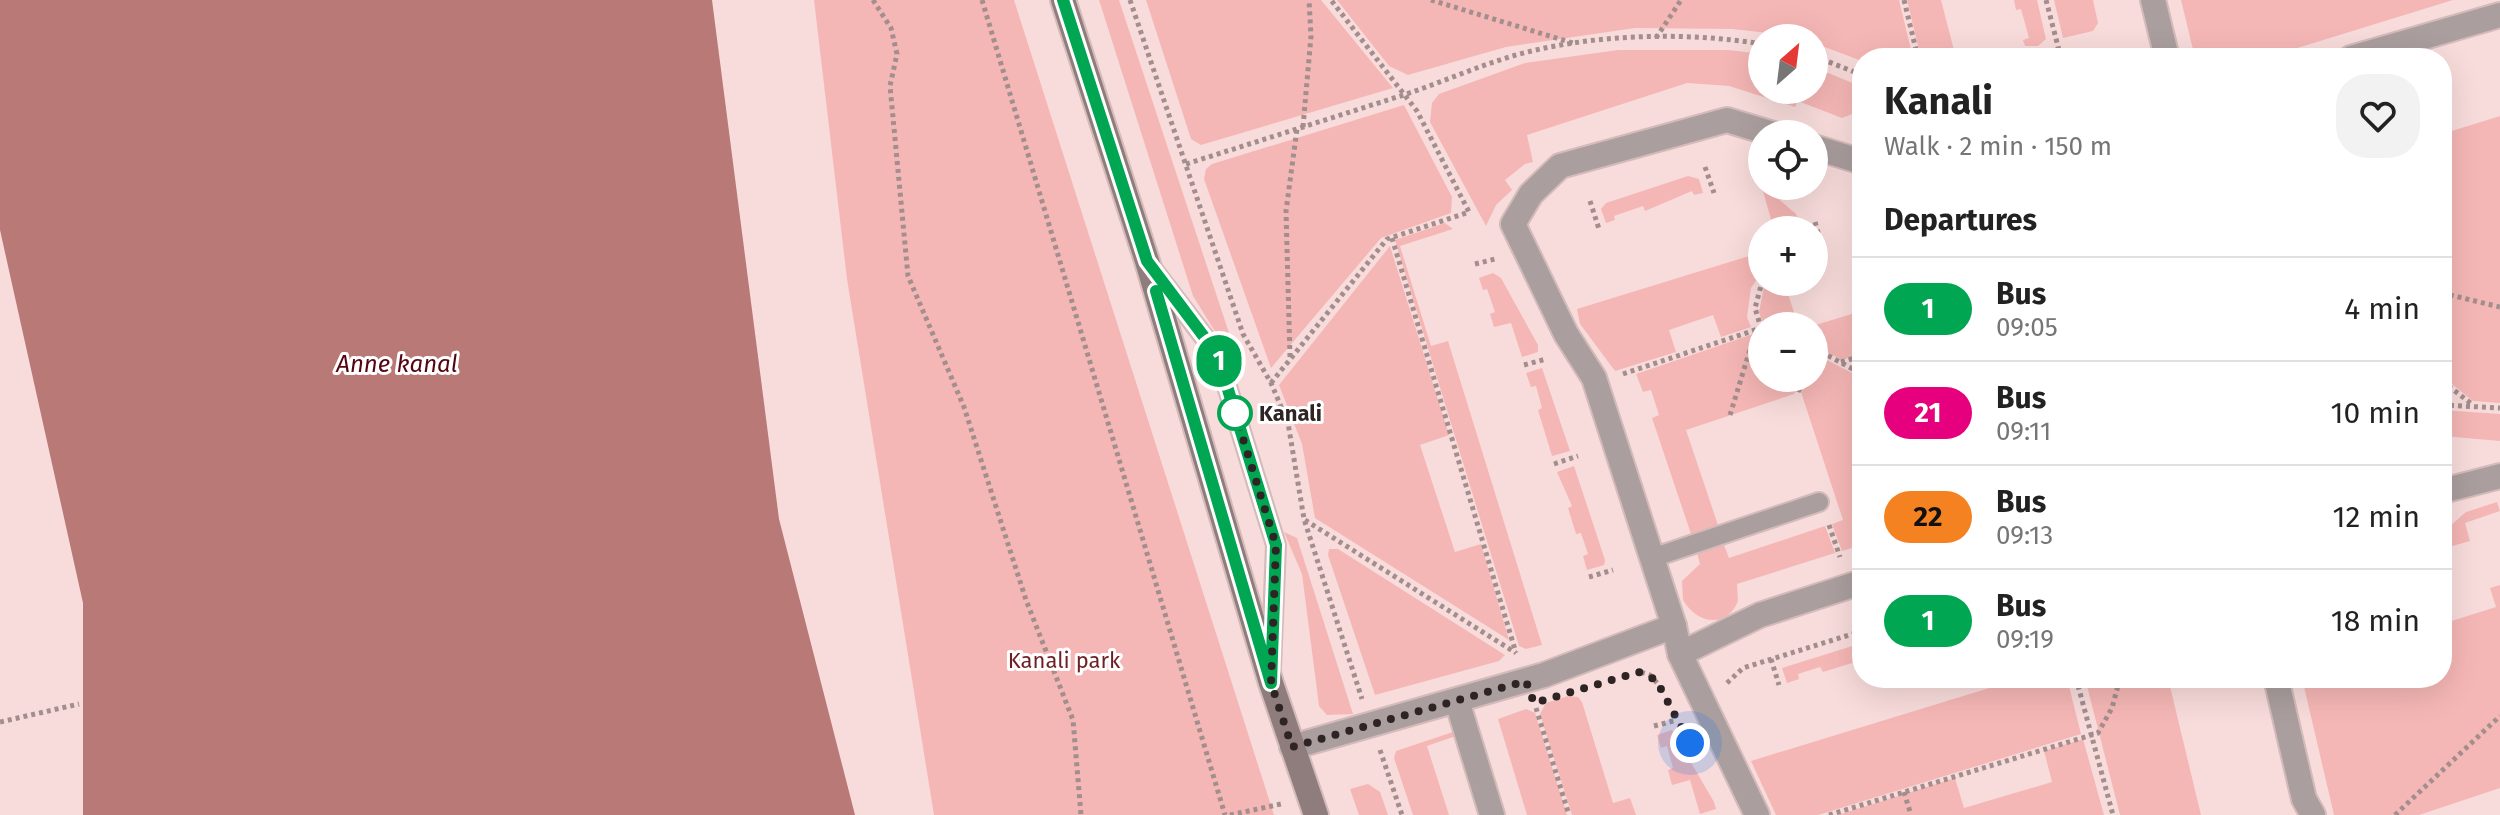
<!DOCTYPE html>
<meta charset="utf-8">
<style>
:root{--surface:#fff;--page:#f2f2f2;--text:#222;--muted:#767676;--line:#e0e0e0}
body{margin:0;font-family:"Fira Sans",sans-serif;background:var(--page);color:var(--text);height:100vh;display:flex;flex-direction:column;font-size:30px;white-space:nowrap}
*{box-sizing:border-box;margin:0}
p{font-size:26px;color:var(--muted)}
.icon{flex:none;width:44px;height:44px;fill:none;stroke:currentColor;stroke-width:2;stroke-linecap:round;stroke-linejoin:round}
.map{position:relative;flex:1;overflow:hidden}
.side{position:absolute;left:1852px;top:48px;width:600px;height:640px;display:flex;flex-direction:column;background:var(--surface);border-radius:32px;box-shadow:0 8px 32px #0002}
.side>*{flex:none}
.badge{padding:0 16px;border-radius:26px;font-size:28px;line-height:52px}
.needle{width:52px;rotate:28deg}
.buttons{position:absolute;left:1748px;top:24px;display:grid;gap:16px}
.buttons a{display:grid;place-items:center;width:80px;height:80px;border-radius:50%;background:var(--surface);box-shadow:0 8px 32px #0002;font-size:40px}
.you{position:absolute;width:40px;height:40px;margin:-20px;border:6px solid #fff;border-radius:50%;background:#1a73e8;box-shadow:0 0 0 12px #1a73e833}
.map>.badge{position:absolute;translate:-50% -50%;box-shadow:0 0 0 4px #fff}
h2{padding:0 32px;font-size:30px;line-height:72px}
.round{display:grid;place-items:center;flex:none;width:84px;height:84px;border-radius:32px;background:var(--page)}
.headline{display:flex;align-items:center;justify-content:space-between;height:136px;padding:0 32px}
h1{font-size:38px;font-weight:700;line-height:60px}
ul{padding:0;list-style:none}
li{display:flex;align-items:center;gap:24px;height:104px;padding:0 32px;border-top:2px solid var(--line)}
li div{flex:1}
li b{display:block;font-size:30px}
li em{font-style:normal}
li .badge{min-width:88px;font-weight:700;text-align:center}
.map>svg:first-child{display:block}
.green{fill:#f5b7b5}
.water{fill:#b97977}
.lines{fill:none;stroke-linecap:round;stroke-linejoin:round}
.lane-casing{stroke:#d4bbba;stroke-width:22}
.street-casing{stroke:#d4bbba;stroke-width:28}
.secondary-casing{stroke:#d4bbba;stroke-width:28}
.path{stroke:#a38e8e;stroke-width:5;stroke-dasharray:4 4;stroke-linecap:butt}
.lane{stroke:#aa9f9e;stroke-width:18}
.street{stroke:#aa9f9e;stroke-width:24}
.secondary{stroke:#8e7d7c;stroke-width:24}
.line-casing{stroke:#fff;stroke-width:18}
.line{stroke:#00a651;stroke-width:12}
.walk{stroke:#2e2424;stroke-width:8;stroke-dasharray:0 14.4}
.stop-dot{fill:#fff;stroke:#00a651;stroke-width:4}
.labels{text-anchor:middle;stroke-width:6;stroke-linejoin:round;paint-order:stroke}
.stop-label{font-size:22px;font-weight:bold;fill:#2e2424;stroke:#fff;text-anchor:start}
.park-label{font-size:22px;fill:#6e1f24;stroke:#fff}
.water-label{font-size:24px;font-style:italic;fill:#550410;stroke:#fff}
</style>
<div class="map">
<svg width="2500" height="815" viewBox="0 0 2500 815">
<rect width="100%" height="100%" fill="#f8dcdb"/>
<!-- green -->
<g class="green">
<polygon points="814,0 1014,0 1274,815 934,815 847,279"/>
<polygon points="1099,0 1119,0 1235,351 1229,362 1229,354 1193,296"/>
<polygon points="1146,0 1321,0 1393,88 1201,145 1191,139"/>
<polygon points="1337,0 1899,0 1913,58 1862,61 1814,43 1814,38 1732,29 1635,28 1506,47 1408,75 1389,66"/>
<polygon points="1907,0 1941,0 1956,58 1921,58"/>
<polygon points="2014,0 2037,0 2046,39 2038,46 2025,46 2023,40 2029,38 2021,9 2016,10"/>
<polygon points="2054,0 2093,0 2098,23 2093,31 2063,38"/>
<polygon points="2181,0 2453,0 2265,58 2195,58"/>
<polygon points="1618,50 1729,50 1762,54 1762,90 1814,90 1814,67 1862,87 1862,110 1842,118 1798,101 1795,107 1729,86 1687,83 1527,135 1533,162 1525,164 1505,180 1512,190 1496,205 1486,226 1430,122 1432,103 1439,94 1525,63"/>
<polygon points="1404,105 1452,197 1451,213 1381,238 1271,368 1204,179 1206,169 1212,164"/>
<polygon points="2500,116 2500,403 2473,401 2442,376 2442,134"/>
<polygon points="1688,176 1699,179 1703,193 1694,195 1692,191 1645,211 1643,206 1614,216 1615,220 1606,223 1601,209 1606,203"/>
<polygon points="1761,184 1796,214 1800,222 1796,230 1774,230"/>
<polygon points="1445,223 1453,229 1400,246 1431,346 1448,341 1542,645 1526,649 1519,646 1395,240"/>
<polygon points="1390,246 1449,435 1420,445 1455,552 1481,544 1509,640 1315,518 1302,444 1279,385"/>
<polygon points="1762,252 1762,272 1751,288 1747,317 1751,327 1721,337 1713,315 1669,330 1676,352 1615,371 1580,324 1577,309"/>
<polygon points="1493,273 1501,278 1538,345 1538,352 1522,357 1511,323 1494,327 1490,314 1495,312 1487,289 1483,290 1479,278"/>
<polygon points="1765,282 1784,282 1796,318 1764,326 1759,312"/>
<polygon points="1862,311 1862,353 1842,360 1814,345 1812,326"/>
<polygon points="1762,331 1762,378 1803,378 1794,394 1686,430 1719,528 1692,537 1652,418 1659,415 1651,390 1643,392 1636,374"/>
<polygon points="1819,356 1862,378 1862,545 1842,551 1832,524 1843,520 1801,392 1808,378 1814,378"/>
<polygon points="1542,368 1570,451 1552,456 1538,410 1542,408 1536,386 1531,387 1526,373"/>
<polygon points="2442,410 2500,414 2500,441 2442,436"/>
<polygon points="1574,466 1605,560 1604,565 1587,570 1583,556 1588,554 1581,533 1576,534 1568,508 1572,506 1557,472"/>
<polygon points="2497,502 2500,511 2465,523 2470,541 2442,549 2442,533 2466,512"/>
<path d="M 1825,526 L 1835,553 L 1737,584 L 1738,601 C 1726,630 1696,623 1683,600 L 1682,581 L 1700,564 L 1697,553 L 1724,545 L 1729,558 Z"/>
<polygon points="1284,532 1297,538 1353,714 1327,715 1319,706 1302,574"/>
<polygon points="1329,549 1338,549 1505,655 1499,661 1375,695 1328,555"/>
<polygon points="2500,585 2500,788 2419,815 2334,815 2302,678 2442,678 2442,624 2496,607 2490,588"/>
<polygon points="1862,643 1862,660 1823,672 1820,667 1798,674 1799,679 1787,683 1782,668"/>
<polygon points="2022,678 2067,678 2081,734 1818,815 1776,815 1751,761"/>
<polygon points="2085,678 2168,678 2201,815 2120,815"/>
<polygon points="1568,696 1578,697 1582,702 1613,803 1630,798 1636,815 1572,815 1540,714 1546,703"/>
<polygon points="1526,709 1535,713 1567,815 1527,815 1498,719"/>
<polygon points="1672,730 1714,802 1716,809 1700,814 1690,780 1672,785 1668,770 1673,768 1667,746 1661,748 1657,735"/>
<polygon points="1453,732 1456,736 1427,746 1449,815 1413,815 1394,758 1396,751"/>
<polygon points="2083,739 2104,815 1838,815 1955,778 1964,808 2052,782 2044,751"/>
<polygon points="1368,784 1380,792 1388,815 1359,815 1350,789"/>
</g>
<!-- water -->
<polygon class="water" points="0,0 712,0 779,519 855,815 83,815 83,603 0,230"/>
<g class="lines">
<defs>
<g id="lane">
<polyline points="1154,271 1217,354 1276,545 1271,668"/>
<polyline points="1652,558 1819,502"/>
</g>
<g id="street">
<polyline points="2153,0 2167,58"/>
<polyline points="2351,58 2500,15"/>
<polyline points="1814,147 1859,161"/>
<polyline points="2442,491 2500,476"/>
<polyline points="1674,626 1594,378 1566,334 1513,224 1531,194 1560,166 1727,120 1773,134"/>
<polyline points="1680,654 1760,615 1862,582"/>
<polyline points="2276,678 2304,799 2313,815"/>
<polyline points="1457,701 1492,815"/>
<polyline points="1292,747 1544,675 1674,626 1680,654 1757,815"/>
</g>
<polyline id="secondary" points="1063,0 1147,261 1271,683 1316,815"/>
</defs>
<!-- lane casing -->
<use href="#lane" class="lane-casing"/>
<!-- street casing -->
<use href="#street" class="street-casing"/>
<!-- secondary casing -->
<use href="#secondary" class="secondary-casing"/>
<!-- path -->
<g class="path">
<polyline points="873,0 891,28 897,54 890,86 908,276 964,407 1026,600 1073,720 1081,815"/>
<polyline points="982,0 1225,815"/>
<polyline points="1130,0 1243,334 1271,383 1288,423 1304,519 1362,699"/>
<polyline points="1431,0 1576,44"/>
<polyline points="1904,0 1918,58"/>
<polyline points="2046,0 2061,58"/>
<polyline points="1656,38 1681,0"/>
<polyline points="1814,56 1862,75"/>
<polyline points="2025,57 2058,49"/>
<polyline points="1303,127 1311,36 1309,0"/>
<path d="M 1186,164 C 1256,142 1325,120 1394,98 C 1433,86 1470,69 1509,57 C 1587,34 1682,31 1762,44"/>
<polyline points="1705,167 1714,193"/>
<polyline points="1590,201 1599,229"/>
<polyline points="1815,222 1823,249"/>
<polyline points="1392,238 1516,653"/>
<polyline points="1475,264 1495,259"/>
<polyline points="2442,293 2500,307"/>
<polyline points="1814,348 1862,374"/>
<polyline points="1290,357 1286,211 1297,129"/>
<polyline points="1841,362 1862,356"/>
<polyline points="1524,365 1546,359"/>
<polyline points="1623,374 1761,328 1755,308 1762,282"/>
<polyline points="2442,381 2473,405"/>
<polyline points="1271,383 1387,239 1469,212 1417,111 1331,0"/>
<polyline points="1798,392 1805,378"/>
<polyline points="2442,405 2500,408"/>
<polyline points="1730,415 1756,330"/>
<polyline points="1554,464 1578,456"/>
<polyline points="1305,520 1516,653"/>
<polyline points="1829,525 1840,557"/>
<polyline points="1589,577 1613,570"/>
<polyline points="1771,659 1779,685"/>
<polyline points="1641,672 1650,675 1658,684"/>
<polyline points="2076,678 2113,815"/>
<polyline points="1727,683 1743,668 1862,631"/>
<polyline points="1536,708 1569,815"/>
<polyline points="0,722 79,704"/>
<polyline points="1654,726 1677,720"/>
<polyline points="1380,750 1402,815"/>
<polyline points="1904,792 1911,815"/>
<polyline points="1230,815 1281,804"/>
<polyline points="1829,815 2098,733 2112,708 2120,678"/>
<polyline points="2395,815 2500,716"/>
</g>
<!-- lane -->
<use href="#lane" class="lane"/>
<!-- street -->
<use href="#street" class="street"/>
<!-- secondary -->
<use href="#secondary" class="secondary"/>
</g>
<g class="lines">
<defs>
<polyline id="line" points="1063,0 1147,261 1217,354 1276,545 1271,683 1156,291"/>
</defs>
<!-- line casing -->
<use href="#line" class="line-casing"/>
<!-- line -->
<use href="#line" class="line"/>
<!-- walk -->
<polyline class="walk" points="1235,413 1276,545 1271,683 1292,747 1526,681 1534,703 1639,672 1656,680 1690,743"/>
</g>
<!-- markers -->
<circle class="stop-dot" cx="1235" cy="413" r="16"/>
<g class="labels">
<!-- stop labels -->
<g class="stop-label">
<text x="1259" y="421">Kanali</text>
</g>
<!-- park labels -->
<g class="park-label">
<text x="1064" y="668">Kanali park</text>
</g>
<!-- water labels -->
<g class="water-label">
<text x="397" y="372">Anne kanal</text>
</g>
</g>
</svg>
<div class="buttons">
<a><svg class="needle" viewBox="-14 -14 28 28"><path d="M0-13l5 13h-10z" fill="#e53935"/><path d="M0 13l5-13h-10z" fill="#767676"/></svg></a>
<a><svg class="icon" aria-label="locate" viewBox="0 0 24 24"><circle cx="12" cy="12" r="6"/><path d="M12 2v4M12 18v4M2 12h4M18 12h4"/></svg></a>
<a>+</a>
<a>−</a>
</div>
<div class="you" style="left:1690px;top:743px"></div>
<b class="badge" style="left:1219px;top:361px;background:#00a651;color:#fff">1</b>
<section class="side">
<div class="headline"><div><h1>Kanali</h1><p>Walk · 2 min · 150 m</p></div><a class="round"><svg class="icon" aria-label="heart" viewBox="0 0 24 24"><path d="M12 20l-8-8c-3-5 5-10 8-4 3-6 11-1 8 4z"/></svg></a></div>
<h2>Departures</h2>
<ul>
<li><span class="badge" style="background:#00a651;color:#fff">1</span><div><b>Bus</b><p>09:05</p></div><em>4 min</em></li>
<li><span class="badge" style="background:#e6007e;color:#fff">21</span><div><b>Bus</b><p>09:11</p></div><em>10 min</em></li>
<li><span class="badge" style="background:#f58220;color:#111">22</span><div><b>Bus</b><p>09:13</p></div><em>12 min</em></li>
<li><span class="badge" style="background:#00a651;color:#fff">1</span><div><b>Bus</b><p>09:19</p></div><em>18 min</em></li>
</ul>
</section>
</div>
